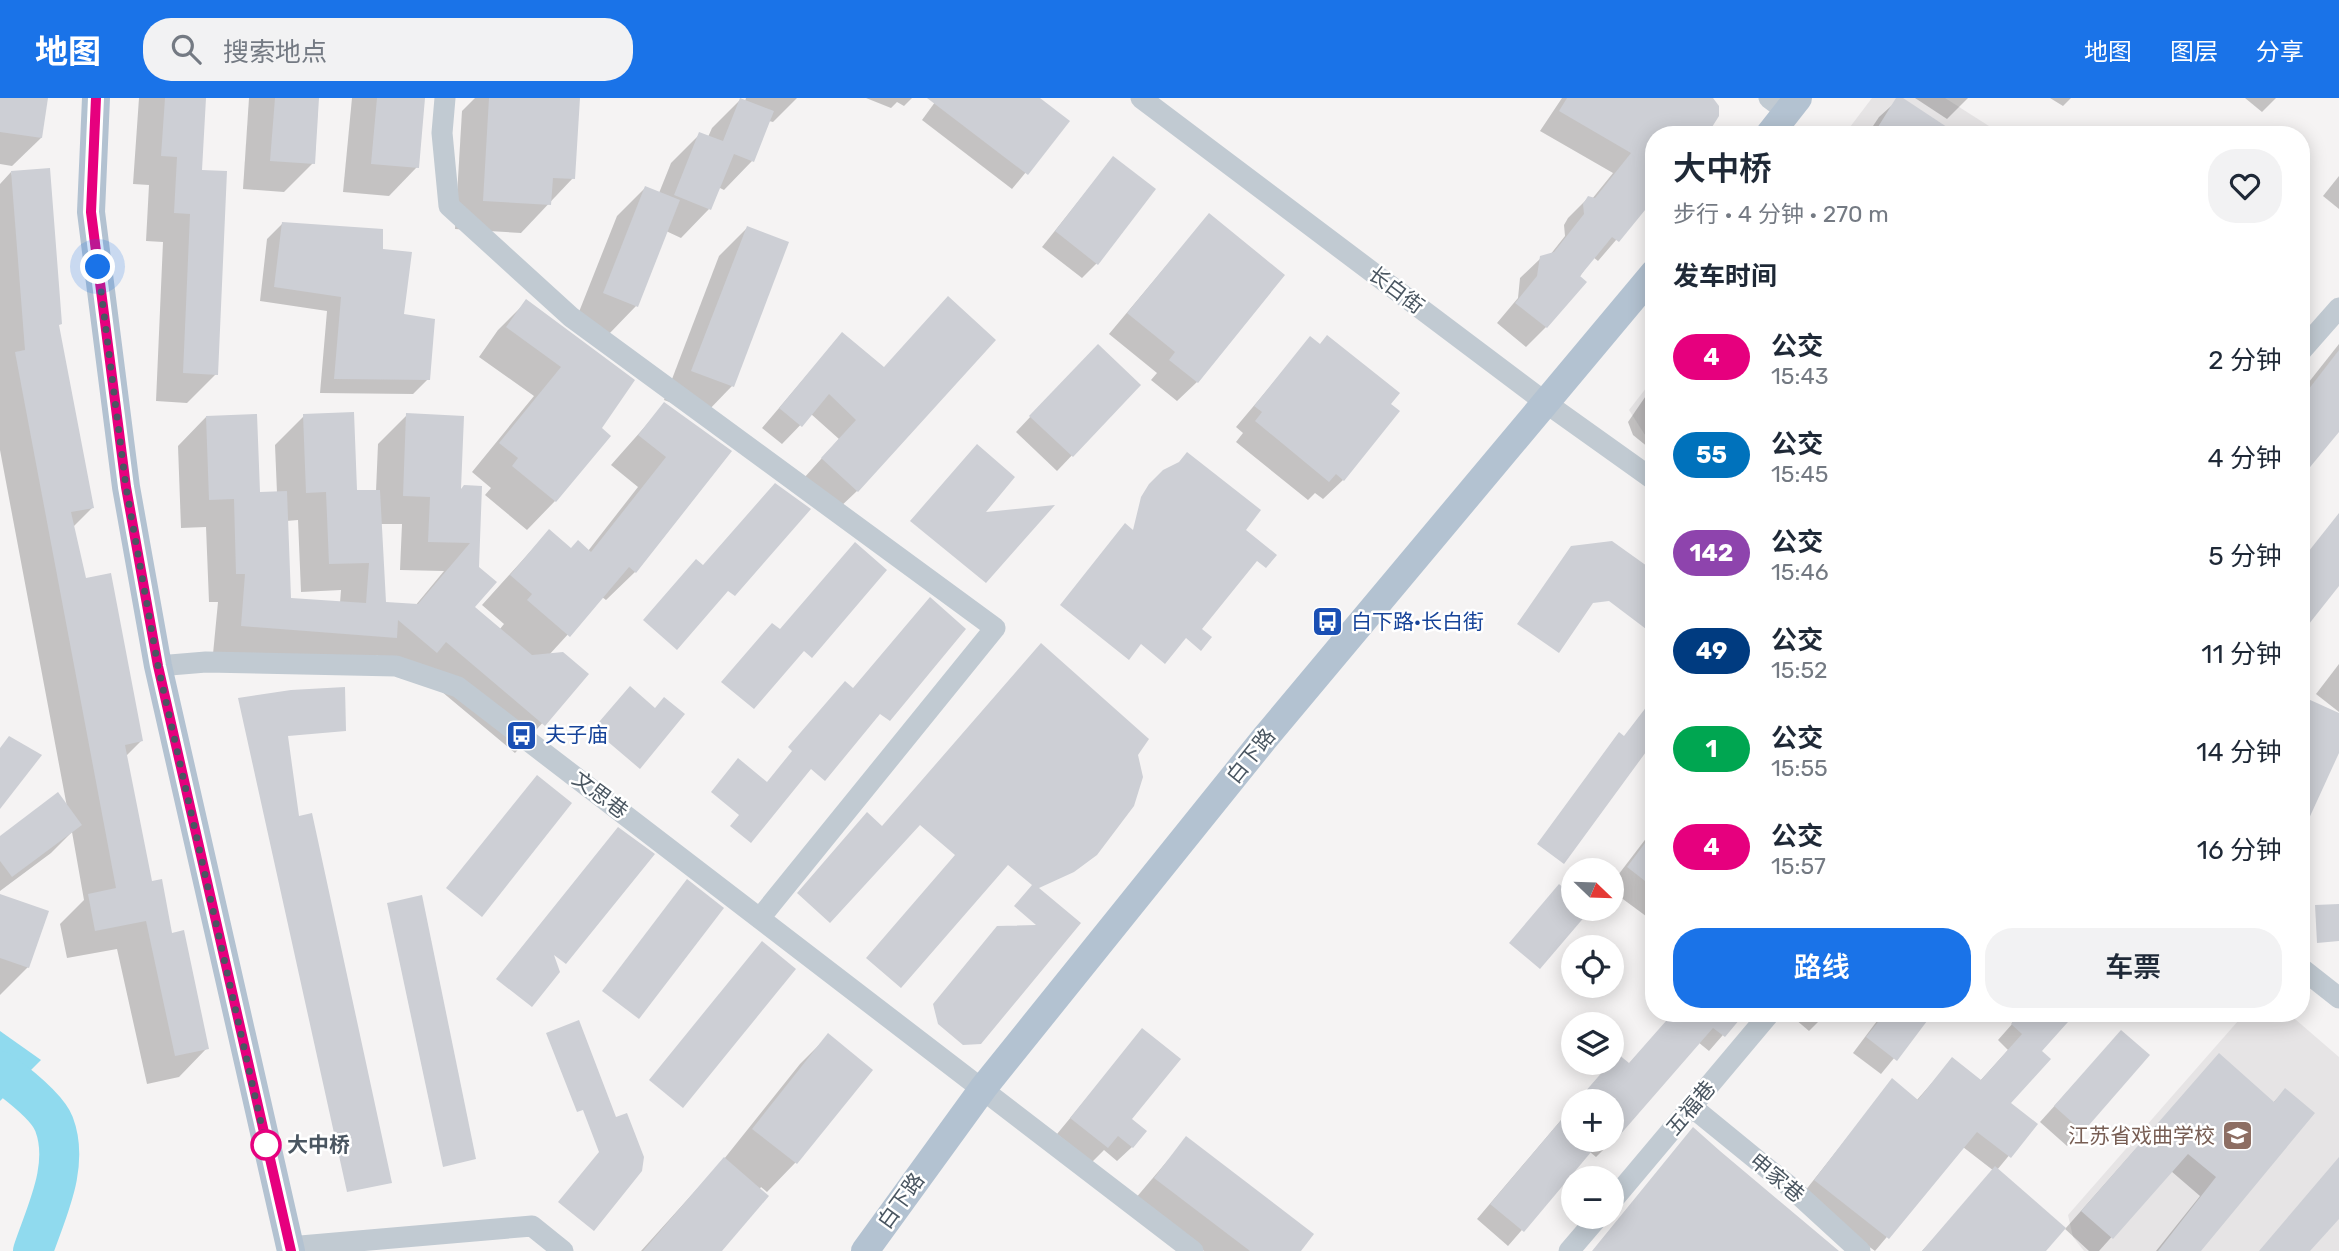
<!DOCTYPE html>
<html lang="zh">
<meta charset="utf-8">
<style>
:root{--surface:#fff;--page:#f2f2f3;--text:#1f2937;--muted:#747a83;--accent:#1a73e8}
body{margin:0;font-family:Rubik,"Noto Sans SC",sans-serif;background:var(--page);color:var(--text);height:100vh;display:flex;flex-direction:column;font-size:26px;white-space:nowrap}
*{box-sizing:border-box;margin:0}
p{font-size:23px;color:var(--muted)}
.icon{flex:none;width:38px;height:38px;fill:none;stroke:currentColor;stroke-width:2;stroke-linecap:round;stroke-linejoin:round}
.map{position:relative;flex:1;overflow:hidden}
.panel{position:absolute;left:1645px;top:28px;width:665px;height:896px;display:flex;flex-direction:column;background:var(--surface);border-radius:28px;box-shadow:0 4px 18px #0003}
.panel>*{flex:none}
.badge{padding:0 14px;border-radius:23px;font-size:24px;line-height:46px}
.needle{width:46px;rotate:113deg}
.controls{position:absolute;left:1561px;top:760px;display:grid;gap:14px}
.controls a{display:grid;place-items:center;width:63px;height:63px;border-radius:50%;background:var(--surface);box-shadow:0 4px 18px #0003;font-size:35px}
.you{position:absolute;width:35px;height:35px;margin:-18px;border:5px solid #fff;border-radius:50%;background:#1a73e8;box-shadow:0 0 0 10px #1a73e833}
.map>.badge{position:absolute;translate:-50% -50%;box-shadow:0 0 0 4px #fff}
h2{padding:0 28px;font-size:26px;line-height:63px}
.round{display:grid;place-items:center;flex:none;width:74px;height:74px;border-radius:28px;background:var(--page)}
.overview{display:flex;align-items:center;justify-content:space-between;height:119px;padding:0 28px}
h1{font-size:33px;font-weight:600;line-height:52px}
.action{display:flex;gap:14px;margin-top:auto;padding:14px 28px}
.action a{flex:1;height:80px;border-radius:28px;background:var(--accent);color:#fff;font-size:28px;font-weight:600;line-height:80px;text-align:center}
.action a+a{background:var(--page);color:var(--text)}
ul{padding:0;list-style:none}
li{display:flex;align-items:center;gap:21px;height:98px;padding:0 28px}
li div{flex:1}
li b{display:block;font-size:26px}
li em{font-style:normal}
li .badge{min-width:77px;font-weight:700;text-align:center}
header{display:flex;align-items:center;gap:42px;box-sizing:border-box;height:98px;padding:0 35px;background:var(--accent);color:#fff}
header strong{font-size:33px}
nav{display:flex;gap:38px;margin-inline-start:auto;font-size:24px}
.search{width:490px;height:63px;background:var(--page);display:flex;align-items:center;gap:18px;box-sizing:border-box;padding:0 24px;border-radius:28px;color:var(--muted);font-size:26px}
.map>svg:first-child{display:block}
.education{fill:#e6e4e5}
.water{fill:#90daee}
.shadow{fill:#0003;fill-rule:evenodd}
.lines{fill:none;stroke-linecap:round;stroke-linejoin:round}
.river{stroke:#90daee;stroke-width:40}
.building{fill:#cdcfd5}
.minor{stroke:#c1cad2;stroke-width:21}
.major{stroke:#b3c2d1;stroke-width:28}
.line-casing{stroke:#fff;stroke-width:16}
.line{stroke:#e6007e;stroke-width:10}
.walk{stroke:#4a5661;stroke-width:7;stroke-dasharray:0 12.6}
.stop-dot{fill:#fff;stroke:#e6007e;stroke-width:3.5}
.labels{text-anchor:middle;stroke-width:5;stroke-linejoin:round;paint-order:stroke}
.street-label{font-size:21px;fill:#4a5661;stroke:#fff}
.transit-label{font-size:21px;fill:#164399;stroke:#fff;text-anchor:start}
.education-label{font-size:21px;fill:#785e54;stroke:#fff;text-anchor:end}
.stop-label{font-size:21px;font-weight:bold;fill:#4a5661;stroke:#fff;text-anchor:start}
</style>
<header>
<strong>地图</strong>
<div class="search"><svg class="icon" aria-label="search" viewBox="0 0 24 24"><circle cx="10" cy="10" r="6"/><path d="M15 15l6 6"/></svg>搜索地点</div>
<nav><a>地图</a><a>图层</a><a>分享</a></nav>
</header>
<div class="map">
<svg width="2339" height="1153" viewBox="0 0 2339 1153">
<rect width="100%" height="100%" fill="#f5f3f3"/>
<!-- education -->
<g class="education">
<polygon points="1872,0 1945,0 2003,37 1844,37"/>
<polygon points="1654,280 1654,351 1629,312"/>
<polygon points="2245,915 2288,915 2339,959 2339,1153 2084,1153 2073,1139 2068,1117"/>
</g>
<!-- water -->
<polygon class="water" points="0,933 41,962 0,1003"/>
<!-- shadow -->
<g class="shadow">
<polygon points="0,0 47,0 41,40 12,68 0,66"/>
<polygon points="139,0 205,0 200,73 216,276 187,305 156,303 163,144 146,143 149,87 133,86"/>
<polygon points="249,0 318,0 313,65 284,94 243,91"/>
<polygon points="352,0 424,0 417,69 389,98 343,94"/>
<polygon points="475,0 578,0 573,80 521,135 455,131 462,13"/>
<polygon points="746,0 797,0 773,24 769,23 752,63 724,92 718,89 709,111 681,140 666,133 636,208 608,237 575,224 617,118 645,90 659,95 671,65 700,36 708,39 712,30 741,1 745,3"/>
<polygon points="866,0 912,0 904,8 897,4 891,10"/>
<polygon points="938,0 1037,0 1067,24 1012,91 922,22"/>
<polygon points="1562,0 1712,0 1654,37 1653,99 1598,163 1593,159 1546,229 1526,249 1497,225 1518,200 1520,180 1541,160 1550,157 1565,138 1564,127 1568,120 1588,100 1592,101 1613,75 1540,33"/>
<polygon points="1900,0 1956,37 1867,37 1879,19"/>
<polygon points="1915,0 1968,0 1947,21"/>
<polygon points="2050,0 2071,0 2063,8"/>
<polygon points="2245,0 2276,0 2262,14"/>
<polygon points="1113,60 1097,165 1082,180 1042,149"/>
<polygon points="11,74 58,228 93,409 73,429 84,482 141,643 126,658 150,785 171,837 207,950 179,979 147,986 117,851 67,860 60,826 84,802 72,734 51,755 0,793 0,740 67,709 0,352 0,86"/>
<polygon points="2339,78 2339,111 2323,98"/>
<polygon points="1209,117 1197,284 1177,303 1151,282 1157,275 1109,236"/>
<polygon points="282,126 381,153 402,217 428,281 413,296 320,295 327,213 260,203 267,141"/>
<polygon points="747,130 732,288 704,317 664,302 719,158"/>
<polygon points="526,204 599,330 555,403 527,432 485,397 491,390 472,374 534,298 479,259 498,232"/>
<polygon points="842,236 883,271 857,393 838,411 804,380 839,341 811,316 782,346 762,330"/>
<polygon points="1310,241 1343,382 1323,401 1315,395 1308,402 1236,344 1243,335 1236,329"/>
<polygon points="2339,246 2339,329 2301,377 2301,294"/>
<polygon points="1083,263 1139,287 1057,373 1016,334"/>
<polygon points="1654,286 1654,354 1633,337 1628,324"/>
<path d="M 665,306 L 730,354 L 635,474 L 606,502 L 602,499 L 549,557 L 587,576 L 515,655 L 417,573 L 407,582 L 377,557 L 367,567 L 213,556 L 218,504 L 209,504 L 206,429 L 181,430 L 178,348 L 206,319 L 258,396 L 277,395 L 275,347 L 304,318 L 355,394 L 376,393 L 378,346 L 407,317 L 459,395 L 481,390 L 473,509 L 499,532 L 504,526 L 482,507 L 549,433 L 571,452 L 588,453 L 638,389 L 611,367 ZM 298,422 L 301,494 L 341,492 L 340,505 L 289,501 L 286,423 ZM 380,426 L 402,426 L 400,472 L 444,473 L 415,508 L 384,506 Z"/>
<polygon points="2339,566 2339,614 2316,596"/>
<polygon points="1654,730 1654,824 1612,793 1612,785"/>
<polygon points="0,798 28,869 0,897"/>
<polygon points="1662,915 1742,915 1709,953 1698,944 1611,1044 1596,1059 1590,1054 1508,1148 1477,1121 1573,1008 1573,1041 1612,1041 1612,1003 1628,967 1669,921"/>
<polygon points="1788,915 1827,915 1809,933"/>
<polygon points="1883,915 1931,915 1881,976 1853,955"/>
<polygon points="2000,915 2074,915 2040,953 2008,1005 2035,1026 1997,1072 2065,1131 2219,957 2273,1005 2285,992 2199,1153 2156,1153 2200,1098 2171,1073 2099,1153 2089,1153 2064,1130 2044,1153 1922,1153 1994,1073 1963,1049 1875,1153 1801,1098 1892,983 1916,1003 1952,962 1980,983 2008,952 1998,942 2013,925"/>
<polygon points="1143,932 1130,1022 1132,1049 1117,1063 1104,1052 1092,1064 1057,1036"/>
<polygon points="2121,934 2082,1033 2067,1048 2040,1024"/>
<polygon points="828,938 870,972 795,1065 767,1094 761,1089 720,1153 641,1153 724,1061 800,966"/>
<polygon points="1186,1041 1299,1153 1204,1153 1135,1101"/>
</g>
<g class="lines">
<!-- river -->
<path class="river" d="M 0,973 C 15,984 47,1008 54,1026 C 70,1068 46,1114 33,1153"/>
</g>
<!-- building -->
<g class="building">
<polygon points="0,0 48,0 42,40 0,34"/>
<polygon points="165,0 206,0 202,72 227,73 218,277 183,275 190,116 174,115 177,59 161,58"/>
<polygon points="275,0 319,0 315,66 270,63"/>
<polygon points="377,0 425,0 419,70 371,66"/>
<polygon points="489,0 580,0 575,81 553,80 551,107 483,103"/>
<polygon points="740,0 774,13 754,64 734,56 711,112 674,97 699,34 723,43"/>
<polygon points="927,0 1040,0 1070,23 1028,77"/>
<polygon points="1567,0 1713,0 1719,8 1719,18 1707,37 1654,37 1654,101 1619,144 1612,139 1580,178 1587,184 1547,230 1515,205 1537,178 1540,158 1554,154 1584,116 1583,106 1588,98 1595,100 1631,55 1559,13"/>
<polygon points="1896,0 1903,0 1959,37 1873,37"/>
<polygon points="1113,58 1156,91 1098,167 1055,133"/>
<polygon points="50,70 62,226 59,227 94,410 71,414 86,480 111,475 143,643 125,647 152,783 162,781 172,835 184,832 209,951 175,958 146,823 95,833 88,796 116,790 15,254 25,252 11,73"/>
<polygon points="645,88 680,102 638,209 603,195"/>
<polygon points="1209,115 1285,177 1198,285 1169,262 1175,254 1127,215"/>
<polygon points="282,124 383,131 383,151 412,154 404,216 435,221 430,282 334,281 341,199 274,189"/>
<polygon points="747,128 789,144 734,289 691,273"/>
<polygon points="948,198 996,242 858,394 821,360 856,322 829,296 802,329 779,310 842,234 884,269"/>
<polygon points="526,201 635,282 602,330 611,338 556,404 512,368 518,360 499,345 561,269 506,229"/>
<polygon points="1327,237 1400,295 1391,306 1400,313 1344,383 1336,376 1329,384 1255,323 1262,314 1254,308 1310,238 1320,246"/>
<polygon points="1098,246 1141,287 1073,359 1029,318"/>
<polygon points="2339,252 2339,334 2301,380 2301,301"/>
<polygon points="664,304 732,353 636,475 629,469 570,539 527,502 532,496 510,477 549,431 571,450 578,442 591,454 666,359 638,337"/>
<polygon points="354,314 357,392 380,392 386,504 418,506 470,445 428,444 430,399 403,398 406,315 464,318 461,391 464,387 482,388 479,469 497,484 475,509 532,557 563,554 589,576 545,628 446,544 437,555 398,522 397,540 241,528 245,476 236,476 234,401 209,402 206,318 257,316 260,394 287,393 291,500 366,505 369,465 329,466 326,394 306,395 303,316"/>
<polygon points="977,346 1015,379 986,414 1055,407 986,485 910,423"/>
<polygon points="1187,354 1261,412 1246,432 1277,457 1266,470 1257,463 1202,531 1212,539 1201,553 1186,540 1165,566 1141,546 1129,562 1060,507 1125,425 1133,432 1141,399 1149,386 1163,372 1179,364"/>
<polygon points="775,385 811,411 735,498 728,493 677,552 643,522 696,461 703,467"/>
<polygon points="2339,415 2339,488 2301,536 2301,463"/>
<polygon points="1612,443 1654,473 1654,537 1609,503 1593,505 1559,555 1517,526 1571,448"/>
<polygon points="855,444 887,472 812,560 804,553 754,611 721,584 772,525 780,531"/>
<polygon points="930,499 966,531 890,623 880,616 825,683 811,671 751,745 730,728 739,717 711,694 738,660 767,684 792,653 788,649 845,583 853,590"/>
<polygon points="1041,545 1149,641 1138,657 1143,679 1134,708 1097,757 1074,774 1039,790 1081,825 981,946 963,947 938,926 933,906 997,828 1036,827 1014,808 1032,787 1008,767 901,890 866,860 955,757 920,727 830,825 797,795 867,714 882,728"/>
<polygon points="630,588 655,610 664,599 685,616 640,671 593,631"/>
<polygon points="345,589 346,633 288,638 299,718 312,715 392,1085 347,1094 238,600 291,592"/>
<polygon points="1654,599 1654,643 1564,766 1537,746 1619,634 1624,638"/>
<polygon points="2308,601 2339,615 2339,655 2301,738 2301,616"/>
<polygon points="9,638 42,657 0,711 0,650"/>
<polygon points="537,677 572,705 482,819 446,790"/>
<polygon points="58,694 82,727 12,779 0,763 0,738"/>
<polygon points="618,729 655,756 566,866 554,857 560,874 532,909 496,881"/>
<polygon points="1654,733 1654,790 1627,769"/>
<polygon points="687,781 724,810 639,921 602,893"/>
<polygon points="1559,786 1573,798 1573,810 1592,810 1540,871 1509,845"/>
<polygon points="0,796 49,813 29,870 0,860"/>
<polygon points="422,797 476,1061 443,1069 387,805"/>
<polygon points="2339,806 2339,843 2317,845 2315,807"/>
<polygon points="762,843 796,871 683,1010 649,982"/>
<polygon points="1673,915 1745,915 1725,939 1713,930 1612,1046 1612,1003 1577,1003 1618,956 1629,965"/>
<polygon points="1885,915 1933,915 1897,963 1866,939"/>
<polygon points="2021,915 2076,915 2042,953 2051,961 2011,1005 2038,1026 2011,1060 1977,1034 1889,1141 1814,1082 1892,980 1918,1002 1952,959 1981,982 2022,936 2011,926"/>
<polygon points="579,922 616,1019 627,1015 644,1059 642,1073 594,1133 558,1104 599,1054 583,1012 577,1014 546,935"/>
<polygon points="1142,930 1181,961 1132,1021 1147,1033 1133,1050 1118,1038 1108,1050 1070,1020"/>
<polygon points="2121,932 2150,957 2083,1034 2054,1008"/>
<polygon points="828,935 873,972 797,1066 752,1031"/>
<polygon points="2219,955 2274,1004 2285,990 2315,1015 2201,1153 2158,1153 2216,1079 2188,1056 2113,1141 2081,1113"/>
<polygon points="1573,1008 1573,1041 1602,1041 1524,1134 1490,1106"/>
<polygon points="1693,1029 1720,1053 1839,1153 1592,1153"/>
<polygon points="1186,1038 1314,1136 1301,1153 1250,1153 1154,1080"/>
<polygon points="724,1059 769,1098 722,1153 643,1153"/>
<polygon points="2339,1059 2339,1121 2310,1153 2259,1153"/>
<polygon points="1995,1068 2066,1130 2046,1153 1922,1153"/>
</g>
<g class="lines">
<!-- minor -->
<g class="minor">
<polyline points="445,0 442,35 449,108 571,219 995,530 760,820"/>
<polyline points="1141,0 1546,305 1654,382"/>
<polyline points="1769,0 1788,14"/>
<polyline points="2301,253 2339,210"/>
<polyline points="158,568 206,564 396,568 458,589 1193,1153"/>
<polyline points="2301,870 2339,900"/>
<polyline points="1692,1009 1789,1088 1860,1153"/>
<polyline points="1612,1103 1770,915"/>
<polyline points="289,1149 532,1128 563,1153"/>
<polyline points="1569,1153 1599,1118"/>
</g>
<!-- major -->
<g class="major">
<polyline points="96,0 91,114 126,389 158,568 291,1153"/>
<polyline points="1769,37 1798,0"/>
<polyline points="865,1153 984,989 1264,641 1654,175"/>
</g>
</g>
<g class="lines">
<defs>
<polyline id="line" points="96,0 91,114 126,389 158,568 291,1153"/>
</defs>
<!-- line casing -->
<use href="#line" class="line-casing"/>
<!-- line -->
<use href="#line" class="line"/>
<!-- walk -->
<polyline class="walk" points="98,169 126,389 158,568 266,1047"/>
</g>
<!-- icons -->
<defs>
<symbol id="bus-square" viewBox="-11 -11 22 22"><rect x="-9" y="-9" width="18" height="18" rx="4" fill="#1a4fb4" stroke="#fff"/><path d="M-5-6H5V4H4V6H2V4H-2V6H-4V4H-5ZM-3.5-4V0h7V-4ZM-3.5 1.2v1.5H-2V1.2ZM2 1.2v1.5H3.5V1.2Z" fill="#fff"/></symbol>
<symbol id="university-square" viewBox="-11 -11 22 22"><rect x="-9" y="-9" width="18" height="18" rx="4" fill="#8d6e63" stroke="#fff"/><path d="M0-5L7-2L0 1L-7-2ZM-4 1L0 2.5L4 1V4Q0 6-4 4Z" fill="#fff"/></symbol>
</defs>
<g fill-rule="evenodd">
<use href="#bus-square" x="1310" y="506" width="35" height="35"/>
<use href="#bus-square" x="504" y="620" width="35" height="35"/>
<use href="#university-square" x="2220" y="1020" width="35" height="35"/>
</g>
<!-- markers -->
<circle class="stop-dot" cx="266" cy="1047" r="14"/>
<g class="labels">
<!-- street labels -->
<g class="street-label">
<text transform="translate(1396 192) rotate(37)" y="7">长白街</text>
<text transform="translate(1251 658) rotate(-51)" y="7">白下路</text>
<text transform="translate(600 697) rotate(37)" y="7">文思巷</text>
<text transform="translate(1691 1010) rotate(-50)" y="7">五福巷</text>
<text transform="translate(1777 1080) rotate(40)" y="7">申家巷</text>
<text transform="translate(901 1103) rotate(-54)" y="7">白下路</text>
</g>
<!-- transit labels -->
<g class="transit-label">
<text x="1351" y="531">白下路·长白街</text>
<text x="545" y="644">夫子庙</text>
</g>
<!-- education labels -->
<g class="education-label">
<text x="2215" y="1045">江苏省戏曲学校</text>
</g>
<!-- stop labels -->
<g class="stop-label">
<text x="287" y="1054">大中桥</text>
</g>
</g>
</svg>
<div class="controls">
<a><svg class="needle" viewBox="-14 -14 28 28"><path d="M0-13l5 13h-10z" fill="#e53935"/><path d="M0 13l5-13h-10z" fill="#747a83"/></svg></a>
<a><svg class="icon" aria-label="locate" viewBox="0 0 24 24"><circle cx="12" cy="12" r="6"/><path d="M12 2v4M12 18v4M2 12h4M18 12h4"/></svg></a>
<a><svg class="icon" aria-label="layers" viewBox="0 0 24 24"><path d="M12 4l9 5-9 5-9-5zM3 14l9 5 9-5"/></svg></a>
<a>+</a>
<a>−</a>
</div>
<div class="you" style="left:98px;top:169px"></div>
<section class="panel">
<div class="overview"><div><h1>大中桥</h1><p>步行 · 4 分钟 · 270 m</p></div><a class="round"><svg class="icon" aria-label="heart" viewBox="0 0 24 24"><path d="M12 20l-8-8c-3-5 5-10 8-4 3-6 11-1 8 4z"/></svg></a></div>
<h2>发车时间</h2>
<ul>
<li><span class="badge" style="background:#e6007e;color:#fff">4</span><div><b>公交</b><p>15:43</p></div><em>2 分钟</em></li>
<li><span class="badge" style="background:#0072bc;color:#fff">55</span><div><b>公交</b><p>15:45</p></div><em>4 分钟</em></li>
<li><span class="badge" style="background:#8e44ad;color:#fff">142</span><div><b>公交</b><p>15:46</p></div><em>5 分钟</em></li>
<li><span class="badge" style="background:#003b80;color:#fff">49</span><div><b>公交</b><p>15:52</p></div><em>11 分钟</em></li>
<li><span class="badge" style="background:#00a651;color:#fff">1</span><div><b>公交</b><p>15:55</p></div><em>14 分钟</em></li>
<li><span class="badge" style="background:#e6007e;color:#fff">4</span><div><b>公交</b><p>15:57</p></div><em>16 分钟</em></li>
</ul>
<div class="action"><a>路线</a><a>车票</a></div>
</section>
</div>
